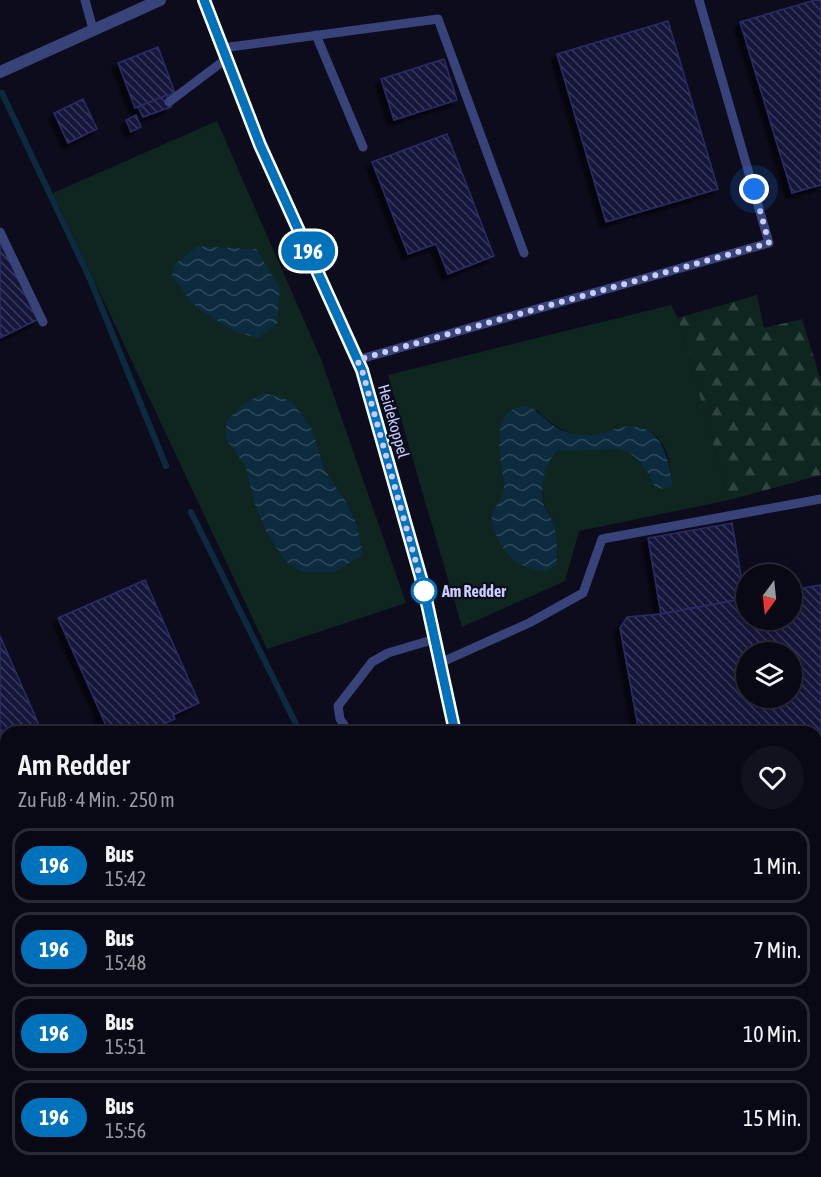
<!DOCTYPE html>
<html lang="de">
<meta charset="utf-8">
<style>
:root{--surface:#090915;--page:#12121e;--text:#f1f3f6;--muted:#999aa0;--line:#292a34}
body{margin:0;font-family:"Asap Condensed",sans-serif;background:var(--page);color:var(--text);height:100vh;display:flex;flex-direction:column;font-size:22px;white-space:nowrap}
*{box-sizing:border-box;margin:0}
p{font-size:20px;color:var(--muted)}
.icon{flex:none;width:33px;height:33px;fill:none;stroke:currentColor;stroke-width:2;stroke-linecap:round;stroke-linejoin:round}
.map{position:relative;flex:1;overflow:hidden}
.sheet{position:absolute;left:0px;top:726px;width:822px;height:452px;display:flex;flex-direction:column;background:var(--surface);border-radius:18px 18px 0 0;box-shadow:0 3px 15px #0003,0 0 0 2px var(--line)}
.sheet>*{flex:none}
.badge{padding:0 12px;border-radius:20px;font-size:21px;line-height:39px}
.needle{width:39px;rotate:195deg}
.fabs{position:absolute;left:736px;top:564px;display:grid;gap:12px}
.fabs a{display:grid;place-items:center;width:66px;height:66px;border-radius:50%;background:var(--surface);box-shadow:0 3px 15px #0003,0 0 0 2px var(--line);font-size:30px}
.you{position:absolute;width:30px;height:30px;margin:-15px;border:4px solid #fff;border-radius:50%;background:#1a73e8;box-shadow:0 0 0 9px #1a73e833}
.map>.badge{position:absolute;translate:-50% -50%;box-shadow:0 0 0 3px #fff}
.round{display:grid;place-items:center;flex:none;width:63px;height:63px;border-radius:32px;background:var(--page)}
.overview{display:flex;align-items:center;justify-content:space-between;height:102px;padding:0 18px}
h1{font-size:28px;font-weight:600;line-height:45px}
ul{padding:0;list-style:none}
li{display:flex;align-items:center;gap:18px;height:75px;margin:0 12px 9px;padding:0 6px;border:3px solid var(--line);border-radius:18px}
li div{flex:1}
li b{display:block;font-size:22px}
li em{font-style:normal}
li .badge{min-width:66px;font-weight:700;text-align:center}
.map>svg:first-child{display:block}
.green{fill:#0f2620;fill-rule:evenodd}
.forest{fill:url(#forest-firs)}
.water{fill:url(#water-waves)}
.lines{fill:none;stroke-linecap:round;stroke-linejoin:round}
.stream{stroke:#0d2b3f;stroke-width:6}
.building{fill:url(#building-back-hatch);stroke:#2b2c68;stroke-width:1.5;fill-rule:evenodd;filter:url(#shadow)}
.service{stroke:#38437a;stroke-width:9}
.minor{stroke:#38437a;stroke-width:12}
.tertiary{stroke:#38437a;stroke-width:12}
.secondary{stroke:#637efa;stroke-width:12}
.line-casing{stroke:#fff;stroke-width:14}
.line{stroke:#0072bc;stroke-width:9}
.walk{stroke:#c9cdfd;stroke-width:6;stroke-dasharray:0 10.8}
.stop-dot{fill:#fff;stroke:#0072bc;stroke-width:3}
.labels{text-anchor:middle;stroke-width:4.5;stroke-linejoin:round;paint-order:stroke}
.street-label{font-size:16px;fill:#c9cdfd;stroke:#0c0c1c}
.stop-label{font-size:16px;font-weight:bold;fill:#c9cdfd;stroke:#0c0c1c;text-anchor:start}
</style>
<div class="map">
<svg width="821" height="1177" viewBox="0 0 821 1177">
<defs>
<pattern id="forest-firs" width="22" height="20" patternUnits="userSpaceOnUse" patternTransform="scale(1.5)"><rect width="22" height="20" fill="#0f2620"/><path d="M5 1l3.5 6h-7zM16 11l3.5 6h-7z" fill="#314441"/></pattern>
<pattern id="water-waves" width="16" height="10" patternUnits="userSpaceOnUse" patternTransform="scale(1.5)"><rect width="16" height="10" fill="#0d2b3f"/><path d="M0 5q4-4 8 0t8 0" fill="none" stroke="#2f495c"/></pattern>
<pattern id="building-back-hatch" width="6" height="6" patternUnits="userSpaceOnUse" patternTransform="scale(1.5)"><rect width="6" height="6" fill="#18193c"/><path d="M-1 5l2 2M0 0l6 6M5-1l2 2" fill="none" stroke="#383959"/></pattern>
<filter id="shadow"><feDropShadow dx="-5.5" dy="5.5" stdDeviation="1.5" flood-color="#0009"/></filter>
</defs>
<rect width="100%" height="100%" fill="#0c0c1c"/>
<!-- green -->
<g class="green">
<path d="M 217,121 L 321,359 L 406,603 L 267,649 L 53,193 ZM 198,246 L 256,249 L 233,331 L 198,309 ZM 312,429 L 325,470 L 347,503 L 357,525 L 286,562 L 266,532 L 254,502 L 246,468 L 225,437 Z"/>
<path d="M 671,305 L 678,318 L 729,500 L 579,531 L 565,581 L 462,627 L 388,375 ZM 537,410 C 551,425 565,434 586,436 C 612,438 644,412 663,445 C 670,456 670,472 673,485 L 655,487 C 650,476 642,460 632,453 C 623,447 609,449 599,449 C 589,449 566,447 557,451 C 543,457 541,491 544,503 C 546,510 549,515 553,520 L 497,504 L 504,497 L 504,487 L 499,440 L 501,428 Z"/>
</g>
<!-- forest -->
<polygon class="forest" points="757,295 764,328 802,319 821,381 821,475 729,500 678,318"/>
<!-- water -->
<g class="water">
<polygon points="198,246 256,249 280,289 277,324 258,338 233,331 198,309 172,277 174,265"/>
<polygon points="264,393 291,401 312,429 325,470 347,503 357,525 363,555 334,572 302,572 286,562 266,532 254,502 246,468 225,437 227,421 243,404"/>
<path d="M 527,406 C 539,411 546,421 557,428 C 564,432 575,434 583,435 C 595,437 608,431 619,428 C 660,419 668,454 673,486 L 663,489 L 655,487 C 647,470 638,453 618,449 L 557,451 C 544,463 540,488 544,505 C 546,511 551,516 553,522 C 557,535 558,551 556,565 L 547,571 C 523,570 507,559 497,537 C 494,531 491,523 492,515 C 494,504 505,499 504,487 C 503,462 485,408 527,406 Z"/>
</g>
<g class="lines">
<!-- stream -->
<g class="stream">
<polyline points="2,93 90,279 166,466"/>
<polyline points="191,512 299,730"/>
<polyline points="505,1172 507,1177"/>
</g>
</g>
<!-- building -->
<g class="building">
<polygon points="815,0 821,0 821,185 792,193 740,22"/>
<polygon points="668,21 718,189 606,222 557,54"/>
<polygon points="158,47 175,93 135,108 118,63"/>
<polygon points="444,59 457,100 394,120 381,79"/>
<polygon points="167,95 171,107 143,117 138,107"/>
<polygon points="83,99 97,129 68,143 54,113"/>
<polygon points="136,115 141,127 131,132 126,120"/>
<polygon points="447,134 494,256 448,274 436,244 408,254 372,162"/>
<polygon points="0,242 39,319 0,338"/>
<polygon points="732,523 745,599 661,614 648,538"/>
<polygon points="145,580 199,703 173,715 175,719 146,732 140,732 139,730 135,732 109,732 58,618"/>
<path d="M 821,585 L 821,786 L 816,787 L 816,732 L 639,732 L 620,628 L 627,617 L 661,614 L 747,598 L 747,620 L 792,620 L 792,590 ZM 747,652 L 792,652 L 792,698 L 747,698 Z"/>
<polygon points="0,636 42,732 6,732 6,749 0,751"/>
<polygon points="6,905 6,992 0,995 0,908"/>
</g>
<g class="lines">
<!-- service -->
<g class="service">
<polyline points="85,0 93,29"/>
<polyline points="316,35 363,147"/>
<polyline points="222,48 438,19 524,253"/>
<polyline points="169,102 226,59"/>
<polyline points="0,232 43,322"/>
<polyline points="357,360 769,243 699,0"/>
<polyline points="440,663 529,623 583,593 602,539 821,499"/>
<polyline points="349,732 340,719 338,706 372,662 388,653 435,639"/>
</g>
<!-- minor -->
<g class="minor">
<polyline points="0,72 160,0"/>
<polyline points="0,829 6,828"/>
</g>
<!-- tertiary -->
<polyline class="tertiary" points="203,0 260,145 362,371 423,585 455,732"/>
<!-- secondary -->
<g class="secondary">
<polyline points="816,928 821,927"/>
<polyline points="0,1073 6,1072"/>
</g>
</g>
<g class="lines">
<defs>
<polyline id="line" points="204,0 260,145 362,370 423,585 455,732"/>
</defs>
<!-- line casing -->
<use href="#line" class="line-casing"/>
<!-- line -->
<use href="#line" class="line"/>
<!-- walk -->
<polyline class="walk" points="424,591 362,370 357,360 769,243 754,189"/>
</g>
<!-- markers -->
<circle class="stop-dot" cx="424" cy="591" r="12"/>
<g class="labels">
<!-- street labels -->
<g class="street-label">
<text transform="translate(394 421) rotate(74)" y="6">Heidekoppel</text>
</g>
<!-- stop labels -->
<g class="stop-label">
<text x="442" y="597">Am Redder</text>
</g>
</g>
</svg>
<div class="fabs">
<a><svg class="needle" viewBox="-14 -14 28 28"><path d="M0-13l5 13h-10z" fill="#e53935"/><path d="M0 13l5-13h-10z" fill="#999aa0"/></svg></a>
<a><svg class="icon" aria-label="layers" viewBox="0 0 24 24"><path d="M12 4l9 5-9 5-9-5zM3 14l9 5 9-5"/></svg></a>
</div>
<div class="you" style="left:754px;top:189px"></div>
<b class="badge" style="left:308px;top:251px;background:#0072bc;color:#fff">196</b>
<section class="sheet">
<div class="overview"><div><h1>Am Redder</h1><p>Zu Fuß · 4 Min. · 250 m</p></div><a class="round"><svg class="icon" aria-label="heart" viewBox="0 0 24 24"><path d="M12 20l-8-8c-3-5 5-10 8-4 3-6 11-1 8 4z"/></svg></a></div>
<ul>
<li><span class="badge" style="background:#0072bc;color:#fff">196</span><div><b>Bus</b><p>15:42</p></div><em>1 Min.</em></li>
<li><span class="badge" style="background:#0072bc;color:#fff">196</span><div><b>Bus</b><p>15:48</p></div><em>7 Min.</em></li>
<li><span class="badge" style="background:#0072bc;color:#fff">196</span><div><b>Bus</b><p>15:51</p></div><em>10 Min.</em></li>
<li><span class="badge" style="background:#0072bc;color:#fff">196</span><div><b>Bus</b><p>15:56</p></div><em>15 Min.</em></li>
</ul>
</section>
</div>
